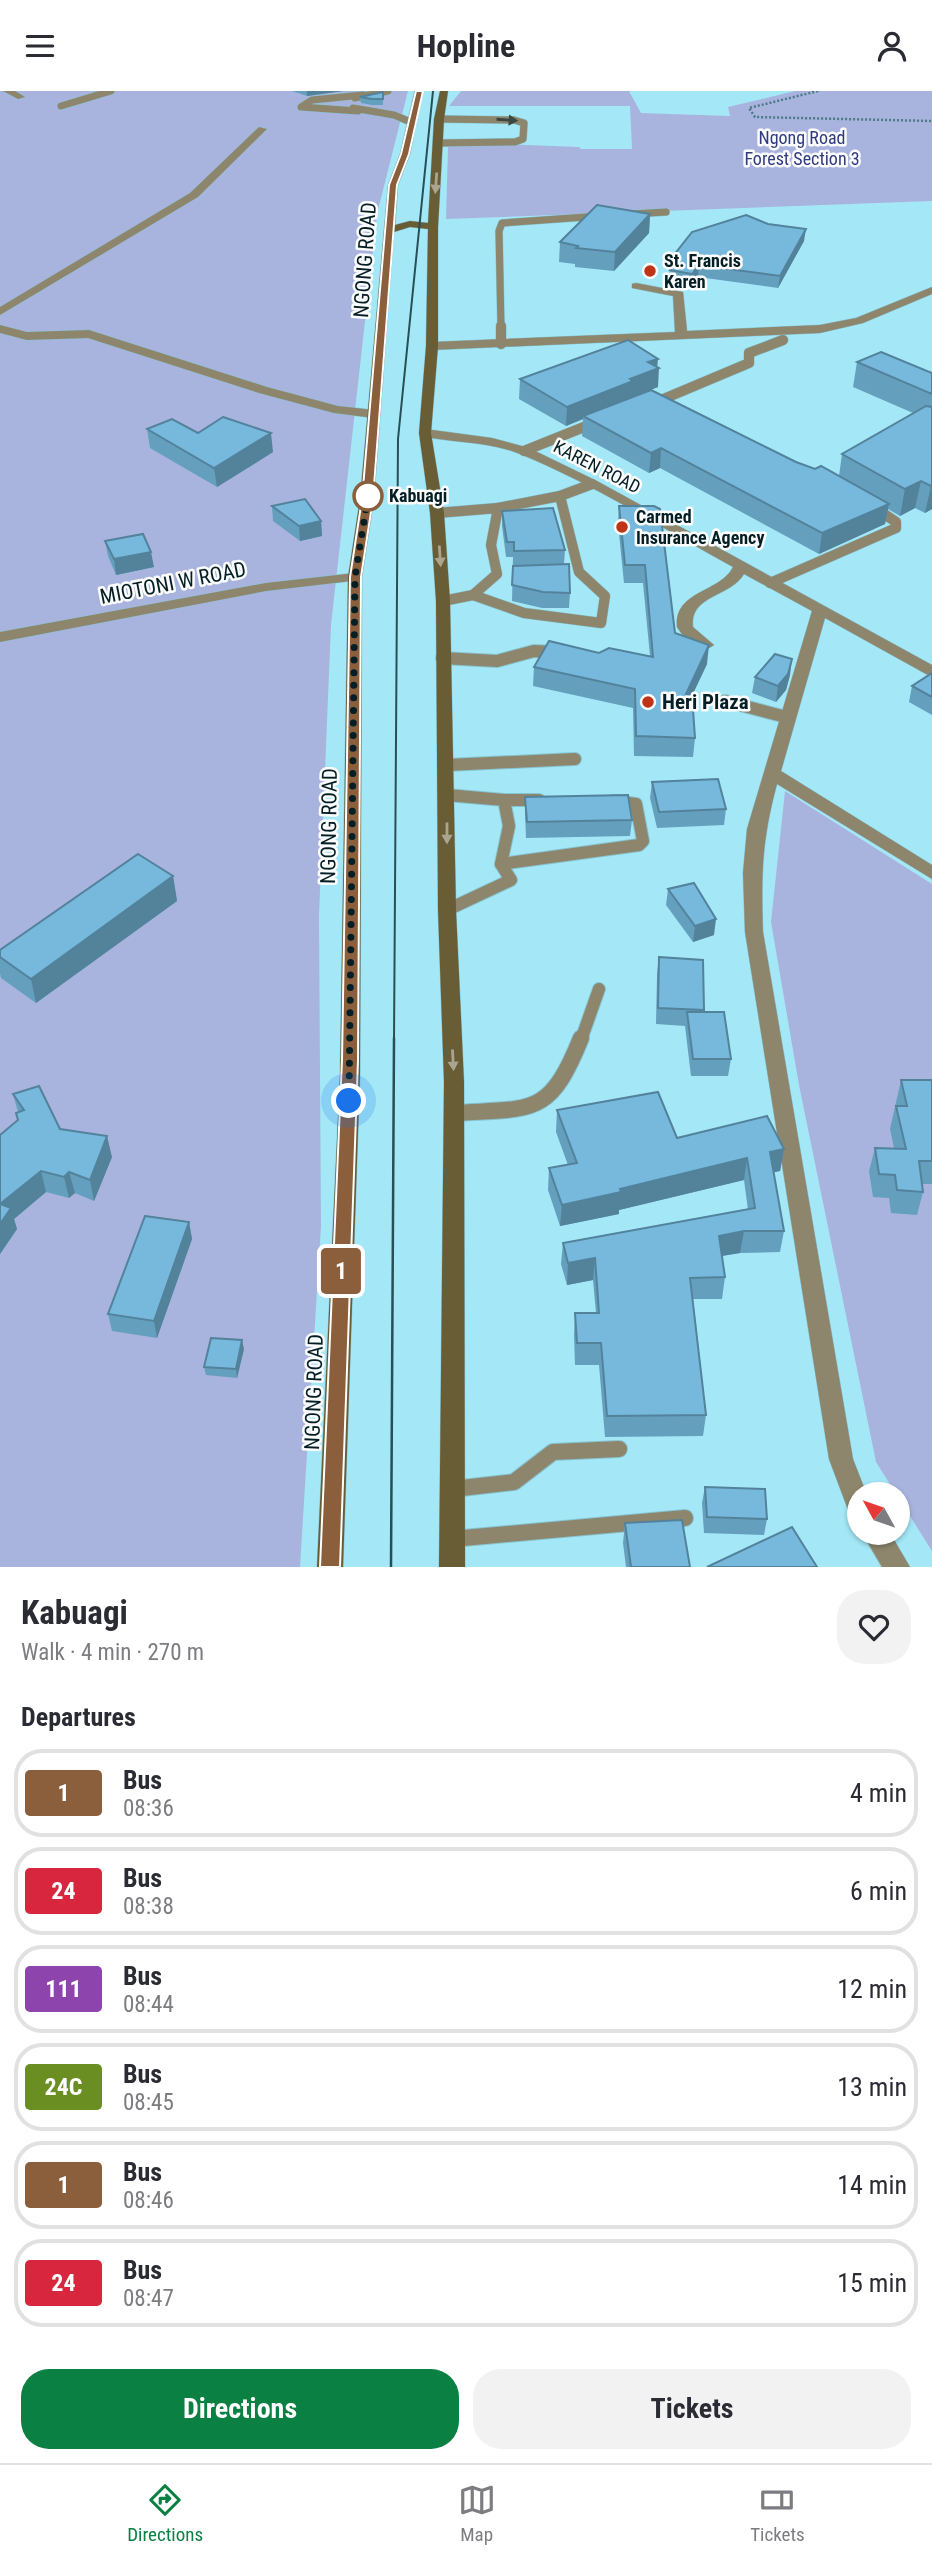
<!DOCTYPE html>
<meta charset="utf-8">
<style>
:root{--surface:#fff;--page:#f2f2f3;--text:#2b2b33;--muted:#7c7c81;--line:#e1e1e2;--accent:#0b8043}
body{margin:0;font-family:"Roboto Condensed",sans-serif;background:var(--page);color:var(--text);height:100vh;display:flex;flex-direction:column;font-size:26px;white-space:nowrap}
*{box-sizing:border-box;margin:0}
p{font-size:23px;color:var(--muted)}
.icon{flex:none;width:38px;height:38px;fill:none;stroke:currentColor;stroke-width:2;stroke-linecap:round;stroke-linejoin:round}
.map{position:relative;height:1476px;overflow:hidden}
.side{display:flex;flex-direction:column;background:var(--surface);flex:1}
.side>*{flex:none}
.badge{padding:0 14px;border-radius:5px;font-size:24px;line-height:46px}
.needle{width:46px;rotate:310deg}
.fabs{position:absolute;left:847px;top:1391px;display:grid;gap:14px}
.fabs a{display:grid;place-items:center;width:63px;height:63px;border-radius:50%;background:var(--surface);box-shadow:0 2px 5px #0004;font-size:35px}
.you{position:absolute;width:35px;height:35px;margin:-18px;border:5px solid #fff;border-radius:50%;background:#1a73e8;box-shadow:0 0 0 10px #1a73e833}
.map>.badge{position:absolute;translate:-50% -50%;box-shadow:0 0 0 4px #fff}
h2{padding:0 21px;font-size:26px;line-height:63px}
.round{display:grid;place-items:center;flex:none;width:74px;height:74px;border-radius:28px;background:var(--page)}
.overview{display:flex;align-items:center;justify-content:space-between;height:119px;padding:0 21px}
h1{font-size:33px;font-weight:700;line-height:52px}
.action{display:flex;gap:14px;margin-top:auto;padding:14px 21px}
.action a{flex:1;height:80px;border-radius:28px;background:var(--accent);color:#fff;font-size:28px;font-weight:700;line-height:80px;text-align:center}
.action a+a{background:var(--page);color:var(--text)}
ul{padding:0;list-style:none}
li{display:flex;align-items:center;gap:21px;height:88px;margin:0 14px 10px;padding:0 7px;border:4px solid var(--line);border-radius:28px}
li div{flex:1}
li b{display:block;font-size:26px}
li em{font-style:normal}
li .badge{min-width:77px;font-weight:700;text-align:center}
header{display:flex;justify-content:space-between;align-items:center;height:91px;padding:0 21px;background:var(--surface);font-size:32px;font-weight:700}
.tab-bar{display:flex;justify-content:space-around;align-items:center;height:98px;border-top:2px solid var(--line);background:var(--surface);font-size:19px;color:var(--muted)}
.tab-bar a{display:grid;justify-items:center;gap:4px}
.tab-bar .current{color:var(--accent)}
.map>svg:first-child{display:block}
.green{fill:#a9b4de}
.lines{fill:none;stroke-linecap:round;stroke-linejoin:round}
.lane-far3-casing{stroke:#87c4d2;stroke-width:8}
.lane-far2-casing{stroke:#87c4d2;stroke-width:11}
.lane-far1-casing{stroke:#87c4d2;stroke-width:14}
.lane-casing{stroke:#87c4d2;stroke-width:18}
.street-casing{stroke:#87c4d2;stroke-width:1}
.secondary-casing{stroke:#87c4d2;stroke-width:1}
.path{stroke:#4c7a85;stroke-width:2.5;stroke-dasharray:2 2;stroke-linecap:butt}
.lane-far3{stroke:#8e866c;stroke-width:7}
.lane-far2{stroke:#8e866c;stroke-width:10}
.lane-far1{stroke:#8e866c;stroke-width:12}
.lane{stroke:#8e866c;stroke-width:16}
.street{fill:#8e866c;fill-rule:evenodd}
.secondary{fill:#695d36;fill-rule:evenodd}
.tram-far1{stroke:#284e56;stroke-width:2}
.tram{stroke:#284e56;stroke-width:2.5}
.wall{fill:#659fbe}
.shaded-wall{fill:#53829b}
.building{fill:#76b9dd;stroke:#53829b;stroke-width:2}
.oneway{fill:#3b4841}
.oneway2{fill:#aba58f}
.line{fill:#8b5e3c;stroke:#fff;stroke-width:2}
.walk{stroke:#031f25;stroke-width:7;stroke-dasharray:0 12.6}
.poi-dot{fill:#bf3416;stroke:#fcfcfc;stroke-width:2.5}
.stop-dot{fill:#fff;stroke:#8b5e3c;stroke-width:3.5}
.labels{text-anchor:middle;stroke-width:5;stroke-linejoin:round;paint-order:stroke}
.far-park-label{font-size:18px;fill:#303a7f;stroke:#fcfcfc}
.far-poi-label{font-size:18px;font-weight:bold;fill:#031f25;stroke:#fcfcfc;text-anchor:start}
.far-street-label{font-size:18px;fill:#031f25;stroke:#fcfcfc}
.far-stop-label{font-size:18px;font-weight:bold;fill:#031f25;stroke:#fcfcfc;text-anchor:start}
.street-label{font-size:21px;fill:#031f25;stroke:#fcfcfc}
.poi-label{font-size:21px;font-weight:bold;fill:#031f25;stroke:#fcfcfc;text-anchor:start}
</style>
<header><svg class="icon" aria-label="menu" viewBox="0 0 24 24"><path d="M4 6h16M4 12h16M4 18h16"/></svg>Hopline<svg class="icon" aria-label="person" viewBox="0 0 24 24"><circle cx="12" cy="8" r="4"/><path d="M4 21q1-7 8-7t8 7"/></svg></header>
<div class="map">
<svg width="932" height="1476" viewBox="0 0 932 1476">
<rect width="100%" height="100%" fill="#a4e8f8"/>
<!-- green -->
<g class="green">
<polygon points="0,0 408,0 377,123 331,534 319,825 321,1135 300,1476 0,1476"/>
<polygon points="461,0 629,0 641,22 730,25 728,16 795,0 932,0 932,110 446,128 448,56 504,53 579,56 581,58 632,58 630,15 449,15"/>
<polygon points="785,700 932,793 932,1460 876,1371 799,994 771,831"/>
</g>
<g class="lines">
<defs>
<g id="lane-far3">
<polyline points="355,7 388,0"/>
<polyline points="61,15 111,0"/>
<polyline points="353,17 394,24 413,32"/>
<polyline points="358,20 301,16 312,9 363,4"/>
<polyline points="438,52 515,51 523,48 524,32 514,29 439,28"/>
<polyline points="632,123 666,121"/>
<polyline points="501,237 499,140 502,132 600,125"/>
</g>
<g id="lane-far2">
<polyline points="501,235 501,253"/>
<polyline points="661,309 749,272 749,262 783,249"/>
<polyline points="524,360 599,330"/>
<polyline points="498,417 560,405 592,393"/>
<polyline points="437,422 498,417 491,454 497,483 473,504 443,510"/>
<polyline points="770,492 896,437 896,431 874,416"/>
<polyline points="473,504 524,522 601,532 605,505 579,481 560,405"/>
</g>
<g id="lane-far1">
<polyline points="442,567 497,570 534,560 559,561"/>
<polyline points="725,610 786,626"/>
<polyline points="447,674 575,668"/>
<polyline points="447,704 504,709 509,735 501,773 511,789 447,819"/>
<polyline points="504,709 539,709"/>
<polyline points="501,773 639,754 643,750 636,713 613,710"/>
<polyline points="581,949 599,898"/>
</g>
<g id="lane">
<path d="M 454,1022 C 532,1017 549,1027 581,947"/>
<polyline points="453,1398 514,1391 553,1361 619,1358"/>
<polyline points="452,1448 685,1427"/>
</g>
<g id="street">
<polygon points="3,0 15,0 25,6 18,8"/>
<polygon points="259,36 267,38 198,106 0,224 0,216 190,102"/>
<polygon points="636,192 683,201 687,240 820,234 856,227 932,196 932,203 863,232 820,242 432,259 426,255 432,251 675,241 673,205 632,197 632,193"/>
<polygon points="0,234 27,241 89,239 267,296 338,315 374,319 380,323 374,327 334,322 259,302 88,247 27,249 0,242"/>
<path d="M 425,338 L 492,347 L 529,357 L 597,390 L 932,574 L 932,585 L 926,583 L 825,527 L 781,680 L 932,774 L 932,788 L 777,693 C 762,749 761,783 763,841 L 853,1368 L 867,1404 L 859,1404 L 859,1427 L 850,1424 L 829,1368 L 745,841 L 743,782 L 747,738 L 812,520 L 744,483 C 731,506 689,504 693,536 L 714,554 L 706,559 C 694,556 683,546 677,536 C 674,499 720,502 733,476 C 663,438 594,393 520,363 C 488,350 453,352 420,345 L 420,339 Z"/>
<polygon points="355,482 360,483 360,489 266,500 0,551 0,541 266,492"/>
<polygon points="862,1442 890,1442 910,1476 882,1476"/>
</g>
<polygon id="secondary" points="415,0 423,0 410,63 398,94 395,134 410,130 428,132 434,28 440,0 448,0 444,28 438,136 438,255 431,342 444,422 450,510 456,819 464,991 465,1476 439,1476 444,991 438,819 436,510 430,422 419,342 426,255 428,138 410,136 394,141 374,408 362,486 360,984 343,1476 317,1476 340,984 348,486 360,408 388,94 400,63"/>
</defs>
<!-- lane-far3 casing -->
<use href="#lane-far3" class="lane-far3-casing"/>
<!-- lane-far2 casing -->
<use href="#lane-far2" class="lane-far2-casing"/>
<!-- lane-far1 casing -->
<use href="#lane-far1" class="lane-far1-casing"/>
<!-- lane casing -->
<use href="#lane" class="lane-casing"/>
<!-- street casing -->
<use href="#street" class="street-casing"/>
<!-- secondary casing -->
<use href="#secondary" class="secondary-casing"/>
<!-- path -->
<polyline class="path" points="818,0 749,17 755,26 932,30"/>
<!-- lane-far3 -->
<use href="#lane-far3" class="lane-far3"/>
<!-- lane-far2 -->
<use href="#lane-far2" class="lane-far2"/>
<!-- lane-far1 -->
<use href="#lane-far1" class="lane-far1"/>
<!-- lane -->
<use href="#lane" class="lane"/>
<!-- street -->
<use href="#street" class="street"/>
<!-- secondary -->
<use href="#secondary" class="secondary"/>
<!-- tram-far1 -->
<polyline class="tram-far1" points="394,949 398,348 433,0"/>
<!-- tram -->
<polyline class="tram" points="391,1476 394,947"/>
</g>
<!-- wall -->
<g class="wall">
<polygon points="292,0 343,0 307,5"/>
<polygon points="383,1 383,14 372,14 361,12 360,6"/>
<polygon points="650,123 649,142 614,180 575,176 575,173 559,171 560,151"/>
<polygon points="804,150 778,197 698,186 691,195 669,191 670,169"/>
<polygon points="857,271 932,282 932,418 925,422 915,417 900,425 888,418 885,433 819,463 660,377 649,382 582,345 583,328 566,335 519,308 520,288 657,276 658,296 632,306 815,378 839,385 842,363 913,322 853,296"/>
<polygon points="147,338 198,342 273,361 217,396 150,357"/>
<polygon points="272,415 321,430 322,445 300,450 273,430"/>
<polygon points="619,415 675,542 707,573 692,604 695,647 693,666 634,665 633,617 533,595 534,576 599,562 650,565 643,492 624,492 618,433"/>
<polygon points="502,420 565,459 564,473 570,502 569,517 542,517 512,510 513,466 506,466 502,435"/>
<polygon points="105,450 154,476 116,484 108,465"/>
<polygon points="932,582 932,624 909,611 912,595"/>
<polygon points="790,584 786,599 776,611 752,602 755,586"/>
<polygon points="652,691 726,718 724,734 657,737 650,707"/>
<polygon points="525,706 632,729 630,745 526,747 525,722"/>
<polygon points="173,785 177,810 36,912 1,887 0,882 0,859"/>
<polygon points="668,798 714,844 693,851 666,814"/>
<polygon points="659,866 703,869 704,921 731,968 728,985 691,985 685,935 656,933 657,883"/>
<polygon points="901,989 932,989 932,1093 922,1093 923,1101 917,1124 891,1122 889,1107 873,1106 869,1080 875,1057 894,1057 890,1038"/>
<polygon points="13,1003 60,1038 112,1066 94,1110 75,1102 69,1107 46,1101 14,1128 17,1138 0,1163 18,1029 18,1021"/>
<polygon points="557,1019 677,1047 784,1058 780,1080 773,1081 784,1140 780,1161 740,1162 722,1165 725,1186 722,1208 693,1208 706,1324 703,1345 605,1346 599,1274 575,1274 574,1244 575,1222 596,1222 593,1189 567,1194 561,1173 563,1152 748,1119 744,1089 619,1119 619,1123 560,1135 548,1099 549,1077 568,1074 556,1041"/>
<polygon points="189,1131 192,1148 157,1247 112,1240 108,1223"/>
<polygon points="244,1258 237,1287 206,1284 204,1276"/>
<polygon points="705,1396 767,1428 764,1444 704,1442 702,1412"/>
<polygon points="625,1432 690,1476 626,1476 623,1452"/>
</g>
<!-- shaded-wall -->
<g class="shaded-wall">
<polygon points="307,0 343,0 307,5"/>
<polygon points="650,123 649,142 614,180 615,161"/>
<polygon points="806,138 804,150 778,197 780,185"/>
<polygon points="699,174 698,186 691,195 692,183"/>
<polygon points="658,268 657,278 659,277 658,296 583,325 583,328 566,335 567,316 648,271"/>
<polygon points="271,342 273,361 217,396 214,377"/>
<polygon points="661,357 660,377 649,382 651,362"/>
<polygon points="921,390 915,417 900,425 905,398"/>
<polygon points="932,394 932,418 925,422 931,395"/>
<polygon points="889,413 885,433 819,463 822,442"/>
<polygon points="321,430 322,445 300,450 299,435"/>
<polygon points="151,461 154,476 116,484 114,468"/>
<polygon points="709,554 707,573 684,622 686,603"/>
<polygon points="792,568 790,584 786,599 776,611 778,595"/>
<polygon points="173,785 177,810 36,912 31,888"/>
<polygon points="716,828 714,844 693,851 695,835"/>
<polygon points="107,1045 112,1066 94,1110 90,1089"/>
<polygon points="784,1058 780,1080 766,1083 770,1061"/>
<polygon points="747,1067 744,1089 619,1119 619,1123 560,1135 562,1114 620,1098"/>
<polygon points="41,1080 46,1101 14,1128 17,1138 0,1163 0,1113"/>
<polygon points="69,1081 75,1102 69,1107 64,1086"/>
<polygon points="189,1131 192,1148 157,1247 154,1230"/>
<polygon points="744,1140 740,1162 715,1166 719,1145"/>
<polygon points="595,1167 593,1189 567,1194 568,1172"/>
<polygon points="242,1249 244,1258 237,1287 236,1278"/>
</g>
<!-- building -->
<g class="building">
<polygon points="383,1 383,8 372,8 360,6"/>
<polygon points="597,114 650,123 615,161 576,157 578,155 560,151"/>
<polygon points="746,124 768,133 806,138 780,185 699,174 692,183 670,179 677,170 670,169 692,141"/>
<polygon points="628,249 658,268 648,271 659,277 630,288 633,290 567,316 520,288"/>
<polygon points="881,261 932,282 932,303 857,271"/>
<polygon points="651,299 796,371 815,378 821,375 889,413 822,442 661,357 651,362 583,325"/>
<polygon points="926,315 932,316 932,394 931,395 921,390 905,398 842,363"/>
<polygon points="223,326 271,342 214,377 147,338 172,328 198,342"/>
<polygon points="305,408 321,430 299,435 272,415"/>
<polygon points="619,415 654,415 660,418 675,542 709,554 686,603 692,604 695,647 636,645 635,598 534,576 549,550 599,562 609,557 653,566 645,474 625,474"/>
<polygon points="553,417 565,459 514,460 514,451 507,451 502,420"/>
<polygon points="143,443 151,461 114,468 105,450"/>
<polygon points="569,473 570,502 543,501 512,494 513,475"/>
<polygon points="775,563 792,568 788,583 778,595 755,586"/>
<polygon points="932,582 932,606 912,595"/>
<polygon points="718,688 726,718 659,721 652,691"/>
<polygon points="628,704 632,729 527,731 525,706"/>
<polygon points="138,763 173,785 31,888 0,866 0,859"/>
<polygon points="694,792 716,828 695,835 668,798"/>
<polygon points="659,866 703,869 704,919 658,917"/>
<polygon points="687,921 724,921 731,968 693,968"/>
<polygon points="901,989 932,989 932,1070 919,1070 923,1101 897,1099 895,1084 879,1083 875,1057 906,1058 896,1015 907,1015"/>
<polygon points="39,995 60,1038 107,1045 90,1089 69,1081 64,1086 41,1080 0,1113 11,1117 0,1133 0,1044 18,1029 16,1022 24,1019 13,1003"/>
<polygon points="658,1001 677,1047 767,1025 784,1058 770,1061 784,1140 744,1140 719,1145 725,1186 690,1187 706,1324 607,1325 601,1252 577,1252 575,1222 599,1222 595,1167 568,1172 563,1152 755,1117 747,1067 620,1098 621,1101 562,1114 549,1077 577,1072 557,1019"/>
<polygon points="145,1125 189,1131 154,1230 108,1223"/>
<polygon points="211,1247 242,1249 236,1278 204,1276"/>
<polygon points="705,1396 765,1398 767,1428 707,1426"/>
<polygon points="682,1429 690,1476 631,1476 625,1432"/>
<polygon points="792,1436 817,1476 707,1476"/>
</g>
<!-- one-way arrows -->
<defs><path id="oneway-solid" d="M-6-.8H1V-3.2L6.5 0L1 3.2V.8H-6Z" transform="scale(1.75)"/></defs>
<use class="oneway" href="#oneway-solid" transform="translate(507 29) rotate(4)"/>
<g class="oneway2">
<use href="#oneway-solid" transform="translate(436 92) rotate(94)"/>
<use href="#oneway-solid" transform="translate(440 465) rotate(86)"/>
<use href="#oneway-solid" transform="translate(447 742) rotate(90)"/>
<use href="#oneway-solid" transform="translate(453 969) rotate(87)"/>
</g>
<!-- line -->
<polygon class="line" points="416,0 423,0 409,63 397,94 373,408 361,486 358,969 340,1476 320,1476 342,969 350,486 362,408 389,94 401,63"/>
<g class="lines">
<!-- walk -->
<polyline class="walk" points="349,1010 355,486 368,405"/>
</g>
<!-- markers -->
<g class="poi-dot">
<circle cx="650" cy="180" r="7"/>
<circle cx="622" cy="436" r="7"/>
<circle cx="648" cy="611" r="7"/>
</g>
<circle class="stop-dot" cx="368" cy="405" r="14"/>
<g class="labels">
<!-- far-park labels -->
<g class="far-park-label">
<text x="802" y="53">Ngong Road<tspan x="802" dy="21">Forest Section 3</tspan></text>
</g>
<!-- far-poi labels -->
<g class="far-poi-label">
<text x="664" y="176">St. Francis<tspan x="664" dy="21">Karen</tspan></text>
<text x="636" y="432">Carmed<tspan x="636" dy="21">Insurance Agency</tspan></text>
</g>
<!-- far-street labels -->
<g class="far-street-label">
<text transform="translate(597 376) rotate(27)" y="6">KAREN ROAD</text>
</g>
<!-- far-stop labels -->
<g class="far-stop-label">
<text x="389" y="411">Kabuagi</text>
</g>
<!-- street labels -->
<g class="street-label">
<text transform="translate(365 169) rotate(-86)" y="7">NGONG ROAD</text>
<text transform="translate(173 492) rotate(-11)" y="7">MIOTONI W ROAD</text>
<text transform="translate(329 735) rotate(-89)" y="7">NGONG ROAD</text>
<text transform="translate(314 1301) rotate(-88)" y="7">NGONG ROAD</text>
</g>
<!-- poi labels -->
<g class="poi-label">
<text x="662" y="618">Heri Plaza</text>
</g>
</g>
</svg>
<div class="fabs">
<a><svg class="needle" viewBox="-14 -14 28 28"><path d="M0-13l5 13h-10z" fill="#e53935"/><path d="M0 13l5-13h-10z" fill="#7c7c81"/></svg></a>
</div>
<div class="you" style="left:349px;top:1010px"></div>
<b class="badge" style="left:341px;top:1180px;background:#8b5e3c;color:#fff">1</b>
</div>
<section class="side">
<div class="overview"><div><h1>Kabuagi</h1><p>Walk · 4 min · 270 m</p></div><a class="round"><svg class="icon" aria-label="heart" viewBox="0 0 24 24"><path d="M12 20l-8-8c-3-5 5-10 8-4 3-6 11-1 8 4z"/></svg></a></div>
<h2>Departures</h2>
<ul>
<li><span class="badge" style="background:#8b5e3c;color:#fff">1</span><div><b>Bus</b><p>08:36</p></div><em>4 min</em></li>
<li><span class="badge" style="background:#d7263d;color:#fff">24</span><div><b>Bus</b><p>08:38</p></div><em>6 min</em></li>
<li><span class="badge" style="background:#8e44ad;color:#fff">111</span><div><b>Bus</b><p>08:44</p></div><em>12 min</em></li>
<li><span class="badge" style="background:#6b8e23;color:#fff">24C</span><div><b>Bus</b><p>08:45</p></div><em>13 min</em></li>
<li><span class="badge" style="background:#8b5e3c;color:#fff">1</span><div><b>Bus</b><p>08:46</p></div><em>14 min</em></li>
<li><span class="badge" style="background:#d7263d;color:#fff">24</span><div><b>Bus</b><p>08:47</p></div><em>15 min</em></li>
</ul>
<div class="action"><a>Directions</a><a>Tickets</a></div>
</section>
<nav class="tab-bar">
<a class="current"><svg class="icon" aria-label="directions" viewBox="0 0 24 24"><path d="M12 3l9 9-9 9-9-9zM9 14v-3h6M13 9l2 2-2 2"/></svg>Directions</a>
<a><svg class="icon" aria-label="map" viewBox="0 0 24 24"><path d="M3 6l6-2 6 2 6-2v14l-6 2-6-2-6 2zM9 4v14M15 6v14"/></svg>Map</a>
<a><svg class="icon" aria-label="tickets" viewBox="0 0 24 24"><path d="M3 7h18v10H3zM15 7v10"/></svg>Tickets</a>
</nav>
